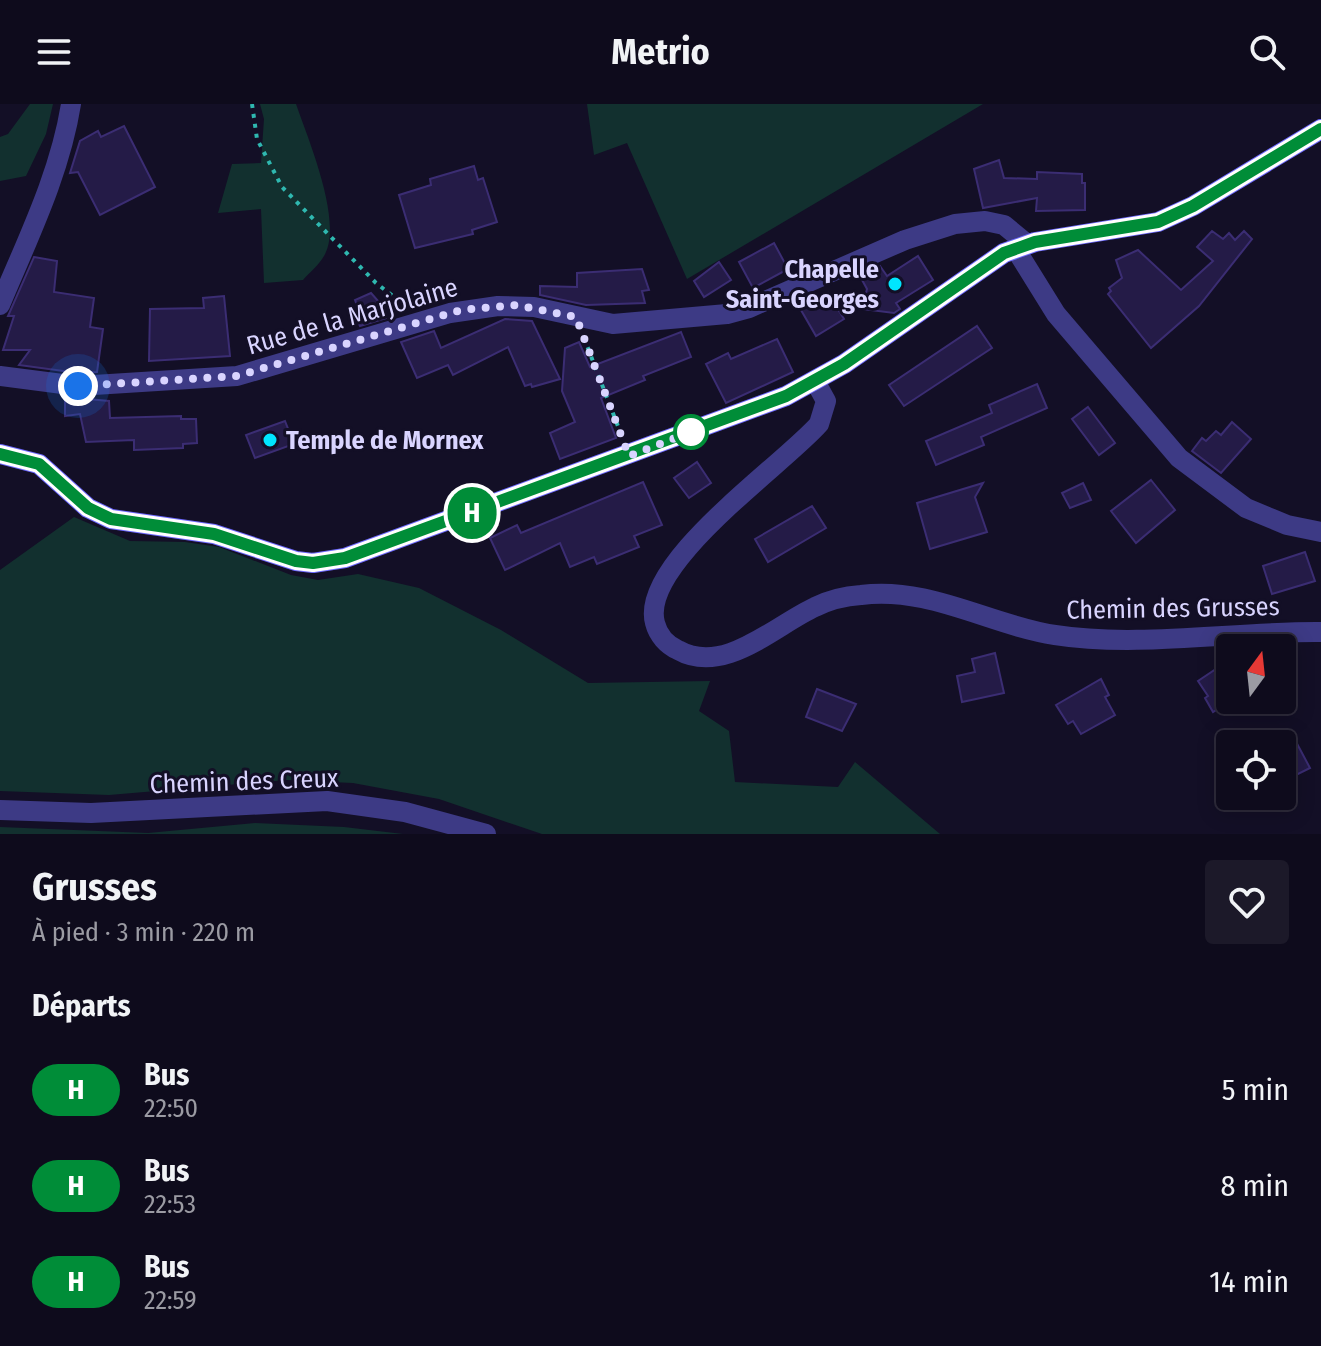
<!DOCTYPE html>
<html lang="fr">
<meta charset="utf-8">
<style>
:root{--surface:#0e0b1c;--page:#1c1929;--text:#f1f3f6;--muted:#9b9ba3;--line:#2e2b3b}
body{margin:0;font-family:"Fira Sans Condensed",sans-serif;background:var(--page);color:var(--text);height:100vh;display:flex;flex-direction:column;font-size:30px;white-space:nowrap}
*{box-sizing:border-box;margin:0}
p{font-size:26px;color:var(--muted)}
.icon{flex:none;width:44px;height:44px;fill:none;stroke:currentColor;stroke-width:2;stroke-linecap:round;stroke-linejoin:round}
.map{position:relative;height:730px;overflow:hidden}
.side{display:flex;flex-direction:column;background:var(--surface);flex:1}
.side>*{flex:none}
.badge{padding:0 16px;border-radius:26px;font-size:28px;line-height:52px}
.needle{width:52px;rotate:15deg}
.buttons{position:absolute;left:1216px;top:530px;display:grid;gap:16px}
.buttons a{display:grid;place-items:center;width:80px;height:80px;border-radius:8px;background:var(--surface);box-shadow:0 4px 20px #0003,0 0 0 2px var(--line);font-size:40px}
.you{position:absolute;width:40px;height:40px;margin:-20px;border:6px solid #fff;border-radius:50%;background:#1a73e8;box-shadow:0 0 0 12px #1a73e833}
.map>.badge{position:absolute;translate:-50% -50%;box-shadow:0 0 0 4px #fff}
h2{padding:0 32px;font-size:30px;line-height:72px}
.round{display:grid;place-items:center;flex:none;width:84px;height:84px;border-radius:8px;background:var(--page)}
.head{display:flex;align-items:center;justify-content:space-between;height:136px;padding:0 32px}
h1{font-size:38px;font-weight:700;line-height:60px}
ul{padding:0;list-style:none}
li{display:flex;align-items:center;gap:24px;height:96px;padding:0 32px}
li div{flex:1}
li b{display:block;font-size:30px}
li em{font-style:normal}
li .badge{min-width:88px;font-weight:700;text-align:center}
header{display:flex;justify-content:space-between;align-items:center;height:104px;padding:0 32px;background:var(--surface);font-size:36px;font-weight:700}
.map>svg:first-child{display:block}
.green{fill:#12302f}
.building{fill:#241b47;stroke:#3b2d73;stroke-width:2}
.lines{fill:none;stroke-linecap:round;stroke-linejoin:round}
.path{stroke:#2fb8b0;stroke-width:4;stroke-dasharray:4 6;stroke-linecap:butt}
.minor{stroke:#3d3a85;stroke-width:20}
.tertiary{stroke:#3d3a85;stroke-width:20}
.secondary{stroke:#6f6bff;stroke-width:20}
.line-casing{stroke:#fff;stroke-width:18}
.line{stroke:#008d38;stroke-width:12}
.walk{stroke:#d9d4ff;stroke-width:8;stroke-dasharray:0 14.4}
.poi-dot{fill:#00e5ff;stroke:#130f26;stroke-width:3}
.stop-dot{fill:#fff;stroke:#008d38;stroke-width:4}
.labels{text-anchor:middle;stroke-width:6;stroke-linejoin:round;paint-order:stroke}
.poi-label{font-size:26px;font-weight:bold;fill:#d9d4ff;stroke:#130f26;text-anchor:end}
.street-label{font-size:26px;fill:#d9d4ff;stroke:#130f26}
</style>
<header><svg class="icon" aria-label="menu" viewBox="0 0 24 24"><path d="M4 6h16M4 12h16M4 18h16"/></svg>Metrio<svg class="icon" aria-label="search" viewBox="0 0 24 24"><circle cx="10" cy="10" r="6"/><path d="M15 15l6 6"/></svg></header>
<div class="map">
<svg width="1321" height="730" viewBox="0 0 1321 730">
<rect width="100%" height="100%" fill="#130f26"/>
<!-- green -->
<g class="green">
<polygon points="30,0 53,0 46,30 26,72 0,77 0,33 8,30"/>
<path d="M 260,0 L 296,0 C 308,35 344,119 324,152 C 319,161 309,169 303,176 L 264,179 L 261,105 L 218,109 L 232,60 L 261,59 L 264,15 Z"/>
<polygon points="587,0 983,0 687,175 627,39 594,51"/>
<polygon points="74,413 130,437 185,438 219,443 291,471 318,476 358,470 419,484 501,526 588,579 710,577 699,607 729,627 735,678 838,683 855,658 940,730 542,730 439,695 353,679 287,676 109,691 0,687 0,466"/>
<polygon points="255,719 344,723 403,730 0,730 0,723 148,729"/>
</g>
<!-- building -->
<g class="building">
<polygon points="124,22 155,83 100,111 78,68 70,69 80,37 98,27 101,33"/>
<polygon points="999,56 1004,74 1037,75 1037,68 1082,70 1082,79 1085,79 1085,106 1036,107 1037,94 983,104 974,65"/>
<polygon points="474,62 478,76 483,74 497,118 472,126 473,130 415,144 399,91 431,81 430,75"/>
<polygon points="1212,127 1223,135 1229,129 1235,136 1244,127 1252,135 1199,202 1151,244 1108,190 1111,187 1109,184 1122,174 1116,156 1138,146 1181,186 1213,157 1197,143"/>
<polygon points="774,139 788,165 753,184 739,158"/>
<polygon points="918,152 933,176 896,199 900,205 894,209 862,205 867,185 861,174 880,162 887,172"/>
<polygon points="34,153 57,157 54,188 94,194 90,223 103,225 97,268 78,269 19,261 30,246 3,246 14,212 8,212"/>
<polygon points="719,158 731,176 704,193 694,177"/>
<polygon points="642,165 649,186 642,187 645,199 586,201 540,191 540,182 577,183 577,169"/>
<polygon points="371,189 379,198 386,214 360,222 353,206 358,204 355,196"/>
<polygon points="828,189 844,215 816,232 801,206"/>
<polygon points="224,192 230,252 149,257 150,205 204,204 203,194"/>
<polygon points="505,215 532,217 560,275 532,283 531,280 525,282 508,243 453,271 448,261 417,274 401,238 434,227 441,244"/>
<polygon points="977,222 992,244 904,302 889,281"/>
<polygon points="681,228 691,253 643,272 645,276 601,294 616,334 560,355 550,329 575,318 562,287 565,244 579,238 590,263"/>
<polygon points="777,235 793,268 726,299 706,260 728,249 731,255"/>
<polygon points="1037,280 1047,304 981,333 984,341 936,361 926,337 992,309 989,301"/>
<polygon points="65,293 109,297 110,314 181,312 181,315 196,315 197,339 183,340 183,344 134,346 134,336 86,338 80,310 65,312"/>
<polygon points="1088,303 1115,339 1099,351 1072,315"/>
<polygon points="285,317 294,340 255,354 246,331"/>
<polygon points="1232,318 1251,335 1221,369 1192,347 1202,334 1206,337 1216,327 1221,331"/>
<polygon points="697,358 711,379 689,394 674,374"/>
<polygon points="1151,376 1175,406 1136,439 1111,407"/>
<polygon points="643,378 662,421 634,432 639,443 597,460 594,453 570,463 560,439 505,466 490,434 517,421 521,429"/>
<polygon points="983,379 975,393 987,428 930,445 917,399"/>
<polygon points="1083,379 1091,396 1070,404 1062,389"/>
<polygon points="812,402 826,424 768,458 755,435"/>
<polygon points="1305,448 1315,477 1272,490 1263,462"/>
<polygon points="995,549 1004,589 962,598 957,572 975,568 972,555"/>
<polygon points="1222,561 1230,573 1230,597 1213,608 1205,594 1208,592 1198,577"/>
<polygon points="1101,575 1109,591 1105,593 1115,611 1081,630 1073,617 1068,620 1056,601"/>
<polygon points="817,585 856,600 842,627 806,613"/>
<polygon points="1294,634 1310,664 1282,678 1282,640"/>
</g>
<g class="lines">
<!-- path -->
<g class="path">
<polyline points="252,0 257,35 282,83 376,179 394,193"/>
<polyline points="584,234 621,330"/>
</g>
<!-- minor -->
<g class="minor">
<polyline points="1015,144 1056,210 1179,354 1246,404 1287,421 1321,428"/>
<path d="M 0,201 C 27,136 60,70 71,0"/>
<polyline points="0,272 78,282 237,272 450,209 498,202 534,203 613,220 727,210 749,204 905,136 955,120 985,117 1004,121 1027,140"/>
<path d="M 815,277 L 826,297 L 819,320 C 782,362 639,460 655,519 C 658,531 667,541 678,546 C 724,572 774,522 815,503 C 829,496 846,492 861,491 C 929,482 990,521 1055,531 C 1137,544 1237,527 1321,528"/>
</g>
<!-- tertiary -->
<polyline class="tertiary" points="0,706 91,709 327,697 405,708 486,730"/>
<!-- secondary -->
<polyline class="secondary" points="0,350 39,360 88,404 111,415 214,430 296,457 313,459 345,454 786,292 844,260 1004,149 1035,138 1158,118 1193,102 1321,25"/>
</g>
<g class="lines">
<defs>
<polyline id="line" points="0,350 39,360 88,404 111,415 214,430 296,457 313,459 345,454 786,292 844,260 1004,149 1035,138 1158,118 1193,102 1321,25"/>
</defs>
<!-- line casing -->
<use href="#line" class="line-casing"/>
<!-- line -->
<use href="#line" class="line"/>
<!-- walk -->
<polyline class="walk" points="78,282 237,272 461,206 516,201 576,213 629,352 691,328"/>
</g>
<!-- markers -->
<g class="poi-dot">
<circle cx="895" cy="180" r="8"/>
<circle cx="270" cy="336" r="8"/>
</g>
<circle class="stop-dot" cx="691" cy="328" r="16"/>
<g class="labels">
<!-- poi labels -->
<g class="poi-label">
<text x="879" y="174">Chapelle<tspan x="879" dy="30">Saint-Georges</tspan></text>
<text x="286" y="345" text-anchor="start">Temple de Mornex</text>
</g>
<!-- street labels -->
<g class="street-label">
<text transform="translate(352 212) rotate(-16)" y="9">Rue de la Marjolaine</text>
<text transform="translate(1173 504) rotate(-1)" y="9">Chemin des Grusses</text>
<text transform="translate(244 677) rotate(-2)" y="9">Chemin des Creux</text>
</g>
</g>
</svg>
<div class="buttons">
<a><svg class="needle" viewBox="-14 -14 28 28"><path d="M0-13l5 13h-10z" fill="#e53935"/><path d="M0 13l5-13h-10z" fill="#9b9ba3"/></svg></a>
<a><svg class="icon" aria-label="locate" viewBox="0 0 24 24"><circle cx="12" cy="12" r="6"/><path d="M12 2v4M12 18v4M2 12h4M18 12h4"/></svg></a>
</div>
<div class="you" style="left:78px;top:282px"></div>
<b class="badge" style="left:472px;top:409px;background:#008d38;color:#fff">H</b>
</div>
<section class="side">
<div class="head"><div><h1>Grusses</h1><p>À pied · 3 min · 220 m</p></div><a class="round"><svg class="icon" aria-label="heart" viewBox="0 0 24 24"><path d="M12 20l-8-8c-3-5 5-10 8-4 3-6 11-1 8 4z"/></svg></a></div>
<h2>Départs</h2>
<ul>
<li><span class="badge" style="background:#008d38;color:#fff">H</span><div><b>Bus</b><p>22:50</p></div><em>5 min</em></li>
<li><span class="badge" style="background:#008d38;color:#fff">H</span><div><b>Bus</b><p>22:53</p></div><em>8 min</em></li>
<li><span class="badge" style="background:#008d38;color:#fff">H</span><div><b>Bus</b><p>22:59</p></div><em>14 min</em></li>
</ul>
</section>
